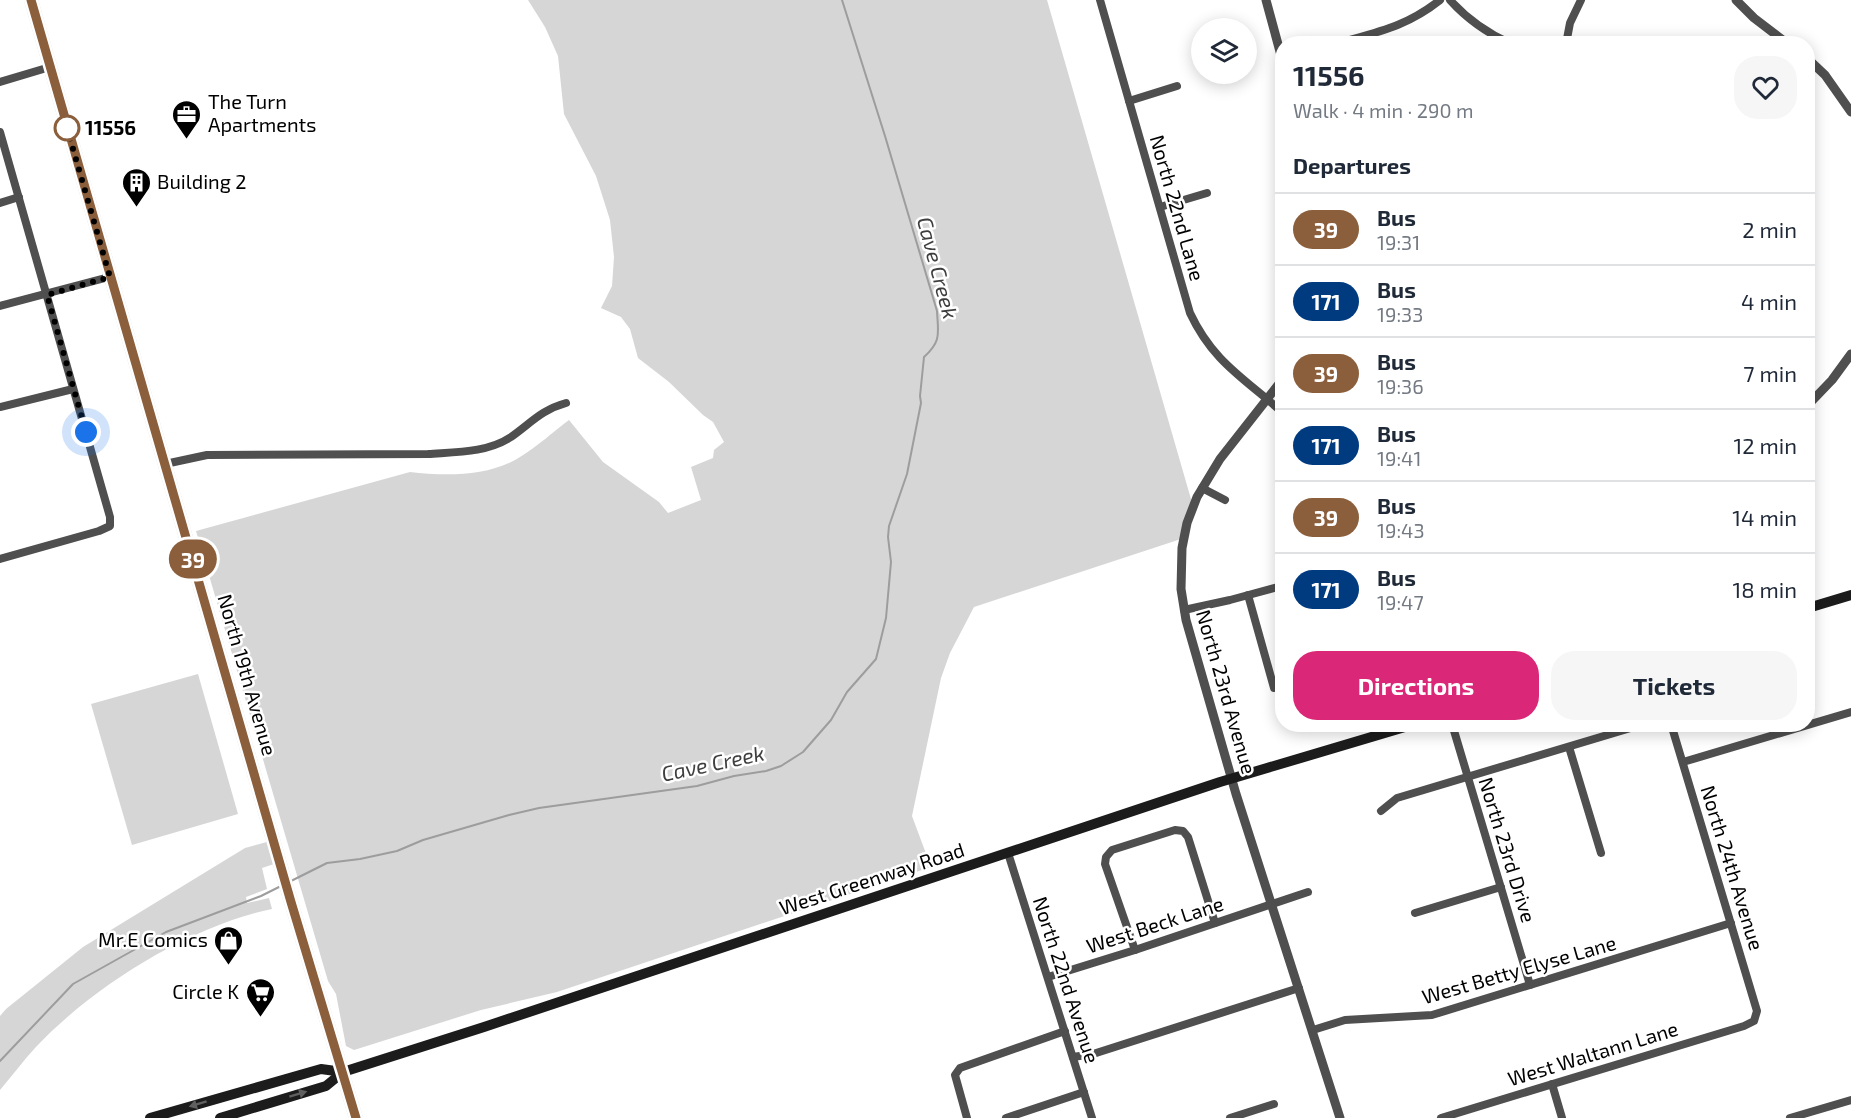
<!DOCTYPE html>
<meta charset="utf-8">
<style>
:root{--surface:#fff;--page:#f6f6f7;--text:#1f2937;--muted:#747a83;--line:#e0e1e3;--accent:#db2777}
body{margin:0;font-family:"Exo 2",sans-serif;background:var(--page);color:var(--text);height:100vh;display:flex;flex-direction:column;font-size:22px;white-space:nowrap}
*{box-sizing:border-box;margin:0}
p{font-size:20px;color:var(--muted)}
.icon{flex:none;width:33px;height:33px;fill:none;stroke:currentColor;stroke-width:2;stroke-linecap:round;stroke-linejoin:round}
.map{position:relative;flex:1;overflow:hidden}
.drawer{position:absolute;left:1275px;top:36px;width:540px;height:696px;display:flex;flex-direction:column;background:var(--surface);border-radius:24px;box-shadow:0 3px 15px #0003}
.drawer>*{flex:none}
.badge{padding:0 12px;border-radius:20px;font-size:21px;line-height:39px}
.fabs{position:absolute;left:1191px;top:18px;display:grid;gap:12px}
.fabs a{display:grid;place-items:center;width:66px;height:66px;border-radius:50%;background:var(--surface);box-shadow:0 3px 15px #0003;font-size:30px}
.you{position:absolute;width:30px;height:30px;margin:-15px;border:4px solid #fff;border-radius:50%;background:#1a73e8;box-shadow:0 0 0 9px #1a73e833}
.map>.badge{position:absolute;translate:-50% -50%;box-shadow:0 0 0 3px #fff}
h2{padding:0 18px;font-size:22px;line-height:54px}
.round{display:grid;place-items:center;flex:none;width:63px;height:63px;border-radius:24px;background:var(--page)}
.summary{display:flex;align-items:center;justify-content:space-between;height:102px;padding:0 18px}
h1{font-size:28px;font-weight:700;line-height:45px}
.action{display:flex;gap:12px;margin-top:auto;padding:12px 18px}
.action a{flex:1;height:69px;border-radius:24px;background:var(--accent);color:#fff;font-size:24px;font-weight:700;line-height:69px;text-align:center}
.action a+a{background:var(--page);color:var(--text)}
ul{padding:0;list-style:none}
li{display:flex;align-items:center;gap:18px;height:72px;padding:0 18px;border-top:2px solid var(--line)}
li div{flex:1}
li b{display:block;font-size:22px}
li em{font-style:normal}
li .badge{min-width:66px;font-weight:700;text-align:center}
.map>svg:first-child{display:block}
.green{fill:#d6d6d6}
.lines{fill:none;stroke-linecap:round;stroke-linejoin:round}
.stream{stroke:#9d9d9d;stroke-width:2}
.primary-casing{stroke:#dbdbdb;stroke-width:14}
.minor{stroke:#4f4f4f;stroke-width:8}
.tertiary{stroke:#4f4f4f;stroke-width:9}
.secondary{stroke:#1c1c1c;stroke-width:10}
.primary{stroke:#000;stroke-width:12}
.oneway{fill:#606060}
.line-casing{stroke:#fff;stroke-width:14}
.line{stroke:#8b5e3c;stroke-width:9}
.walk{stroke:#000;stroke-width:6;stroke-dasharray:0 10.8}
.stop-dot{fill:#fff;stroke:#8b5e3c;stroke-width:3}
.labels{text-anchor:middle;stroke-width:5;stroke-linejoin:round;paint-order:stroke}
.poi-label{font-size:20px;fill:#000;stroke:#fff;text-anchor:start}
.stop-label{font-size:20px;font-weight:bold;fill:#000;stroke:#fff;text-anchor:start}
.street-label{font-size:20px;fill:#000;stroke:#fff}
.water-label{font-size:21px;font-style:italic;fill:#3e3e3e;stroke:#fff}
</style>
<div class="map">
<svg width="1851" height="1118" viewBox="0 0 1851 1118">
<rect width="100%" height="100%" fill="#fff"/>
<!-- green -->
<g class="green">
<path d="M 528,0 L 1047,0 L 1193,506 L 1184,538 L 974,607 L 950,653 L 941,678 L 912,816 L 931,867 L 557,992 L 481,1010 L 354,1050 L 346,1046 L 336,994 L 328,981 L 196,531 L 410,472 C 445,476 489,477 520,457 C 538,446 553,432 569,420 L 603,462 L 659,502 L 668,513 L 701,500 L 691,467 L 713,458 L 714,450 L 724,442 L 713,422 L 703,415 L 669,382 L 638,358 L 630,329 L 621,317 L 601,308 L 612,286 L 614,257 L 610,220 L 596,176 L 564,114 L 558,56 L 545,27 Z"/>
<polygon points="198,674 238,814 132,845 91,704"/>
<path d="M 274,840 L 280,862 L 262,868 L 267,889 L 246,897 L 247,903 L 269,898 L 272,909 C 190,926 93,986 35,1048 C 23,1061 12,1076 0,1090 L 0,1016 L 6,1009 L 83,947 L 245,848 Z"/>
</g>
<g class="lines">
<!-- stream -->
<g class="stream">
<path d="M 291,881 L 327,863 L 360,859 L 397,851 L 423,840 L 509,815 L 539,808 L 697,786 L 734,776 L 766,771 L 781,766 L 803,752 L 831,720 L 847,692 L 876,659 L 886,618 L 891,562 L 888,537 L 889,526 L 907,474 L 921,403 L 920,396 L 924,357 C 942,341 938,333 937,311 L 885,136 L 842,0"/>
<polyline points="0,1061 73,984 166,932 261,896 281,886"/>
</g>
<defs>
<polyline id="primary" points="31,0 291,902 356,1118"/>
</defs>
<!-- primary casing -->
<use href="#primary" class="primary-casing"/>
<!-- minor -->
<g class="minor">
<path d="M 1100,0 L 1190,313 C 1213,362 1244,378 1282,412"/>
<path d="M 1450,0 C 1467,19 1487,33 1511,44"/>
<path d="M 1336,44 C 1377,32 1406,27 1440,0"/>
<polyline points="1566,44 1570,23 1581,0"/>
<polyline points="0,82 50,67"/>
<polyline points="1129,101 1177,86"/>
<polyline points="0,132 110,517 110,526 99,531 0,559"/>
<polyline points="0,203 19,197"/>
<polyline points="1160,207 1207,193"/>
<polyline points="0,306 109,277"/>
<polyline points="0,407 73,389"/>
<path d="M 165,464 L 207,455 L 428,454 C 455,452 487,453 511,437 C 531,423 541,410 566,403"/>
<polyline points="1202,488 1225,500"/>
<polyline points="1248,595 1274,688"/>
<polyline points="1184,610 1230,600 1282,586"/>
<polyline points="1452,724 1530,985"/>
<polyline points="1569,747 1601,853"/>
<polyline points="1683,762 1851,712"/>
<polyline points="1381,811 1397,798 1644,724"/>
<polyline points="1008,853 1092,1118"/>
<polyline points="1415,913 1501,887"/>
<polyline points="1135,950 1105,864 1106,857 1112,850 1175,830 1183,831 1188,837 1215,923"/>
<polyline points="1048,977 1135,950 1308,892"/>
<polyline points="1313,1030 1345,1020 1432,1015 1731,923"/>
<polyline points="1073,1057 1093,1054 1299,988"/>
<polyline points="1552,1084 1562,1118"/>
<polyline points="967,1118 955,1075 960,1068 1065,1031"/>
<polyline points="1006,1118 1084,1092"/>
<polyline points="1230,1118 1274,1104"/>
<polyline points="1441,1118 1744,1026 1754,1021 1757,1011 1671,724"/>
<polyline points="1790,1118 1851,1100"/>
</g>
<!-- tertiary -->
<g class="tertiary">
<polyline points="1266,0 1282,59"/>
<polyline points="1736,0 1754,18 1788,44"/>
<polyline points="1808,59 1825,75 1851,112"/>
<polyline points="1282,380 1220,459 1197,497 1187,523 1182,548 1181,589 1186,620 1236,794 1340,1118"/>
<polyline points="1808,405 1832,380 1851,354"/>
</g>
<!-- secondary -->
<g class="secondary">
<polyline points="1808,608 1851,595"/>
<polyline points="150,1118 321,1069 343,1072"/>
<polyline points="220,1118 326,1086 343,1072 484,1027 1220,782 1415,724"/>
</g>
<!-- primary -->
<use href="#primary" class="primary"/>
</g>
<!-- one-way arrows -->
<defs><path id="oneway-solid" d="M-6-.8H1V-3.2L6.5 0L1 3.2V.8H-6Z" transform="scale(1.5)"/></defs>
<g class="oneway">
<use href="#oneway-solid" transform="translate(298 1094) rotate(-17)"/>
<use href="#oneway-solid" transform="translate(198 1104) rotate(163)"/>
</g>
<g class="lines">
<defs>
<polyline id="line" points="31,0 291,902 356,1118"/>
</defs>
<!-- line casing -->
<use href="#line" class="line-casing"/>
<!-- line -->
<use href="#line" class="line"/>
<!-- walk -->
<polyline class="walk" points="67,128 110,277 47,295 86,432"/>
</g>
<!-- icons -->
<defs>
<symbol id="office-pin" viewBox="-11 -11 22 30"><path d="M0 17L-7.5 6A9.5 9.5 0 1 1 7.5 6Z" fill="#000" stroke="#fff"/><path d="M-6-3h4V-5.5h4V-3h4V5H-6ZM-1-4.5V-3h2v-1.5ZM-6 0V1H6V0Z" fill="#fff"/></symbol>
<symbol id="building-pin" viewBox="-11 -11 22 30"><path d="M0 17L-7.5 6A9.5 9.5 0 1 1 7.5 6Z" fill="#000" stroke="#fff"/><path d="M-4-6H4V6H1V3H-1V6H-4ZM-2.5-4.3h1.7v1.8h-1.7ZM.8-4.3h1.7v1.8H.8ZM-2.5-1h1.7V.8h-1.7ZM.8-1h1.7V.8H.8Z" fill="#fff"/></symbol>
<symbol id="shop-pin" viewBox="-11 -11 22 30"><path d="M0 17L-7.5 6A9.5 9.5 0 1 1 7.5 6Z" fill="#000" stroke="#fff"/><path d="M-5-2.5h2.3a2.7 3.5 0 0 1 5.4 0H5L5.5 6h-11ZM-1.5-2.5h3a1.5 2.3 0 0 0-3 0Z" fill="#fff"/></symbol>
<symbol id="supermarket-pin" viewBox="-11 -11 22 30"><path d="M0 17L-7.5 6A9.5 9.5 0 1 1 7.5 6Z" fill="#000" stroke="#fff"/><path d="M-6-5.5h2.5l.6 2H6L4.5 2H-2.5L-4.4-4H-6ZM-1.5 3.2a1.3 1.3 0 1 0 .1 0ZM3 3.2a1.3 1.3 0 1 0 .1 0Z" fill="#fff"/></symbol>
</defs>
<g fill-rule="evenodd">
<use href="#office-pin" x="170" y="98" width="33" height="45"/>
<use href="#building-pin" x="120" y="166" width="33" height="45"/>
<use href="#shop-pin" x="212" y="924" width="33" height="45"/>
<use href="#supermarket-pin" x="244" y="976" width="33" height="45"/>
</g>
<!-- markers -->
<circle class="stop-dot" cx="67" cy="128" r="12"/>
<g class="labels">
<!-- poi labels -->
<g class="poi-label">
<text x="208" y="109">The Turn<tspan x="208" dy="23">Apartments</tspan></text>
<text x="157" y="189">Building 2</text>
<text x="208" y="947" text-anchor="end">Mr.E Comics</text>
<text x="239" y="999" text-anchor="end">Circle K</text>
</g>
<!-- stop labels -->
<g class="stop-label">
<text x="85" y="135">11556</text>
</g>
<!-- street labels -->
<g class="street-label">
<text transform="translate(1177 208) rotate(74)" y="7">North 22nd Lane</text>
<text transform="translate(247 675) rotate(74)" y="7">North 19th Avenue</text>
<text transform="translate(1226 692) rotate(74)" y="7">North 23rd Avenue</text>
<text transform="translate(1507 850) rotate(73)" y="7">North 23rd Drive</text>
<text transform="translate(1732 868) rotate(73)" y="7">North 24th Avenue</text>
<text transform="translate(872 879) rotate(-18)" y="7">West Greenway Road</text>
<text transform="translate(1155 925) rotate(-18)" y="7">West Beck Lane</text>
<text transform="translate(1519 970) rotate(-16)" y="7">West Betty Elyse Lane</text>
<text transform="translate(1066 980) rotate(72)" y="7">North 22nd Avenue</text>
<text transform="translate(1593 1054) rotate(-17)" y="7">West Waltann Lane</text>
</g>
<!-- water labels -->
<g class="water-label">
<text transform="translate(937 268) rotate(75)" y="7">Cave Creek</text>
<text transform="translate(713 764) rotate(-12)" y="7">Cave Creek</text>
</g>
</g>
</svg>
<div class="fabs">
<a><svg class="icon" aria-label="layers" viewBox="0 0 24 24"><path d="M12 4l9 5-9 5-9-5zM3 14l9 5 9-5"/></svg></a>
</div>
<div class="you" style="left:86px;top:432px"></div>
<b class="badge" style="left:193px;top:559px;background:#8b5e3c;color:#fff">39</b>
<section class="drawer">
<div class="summary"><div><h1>11556</h1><p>Walk · 4 min · 290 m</p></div><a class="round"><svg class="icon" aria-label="heart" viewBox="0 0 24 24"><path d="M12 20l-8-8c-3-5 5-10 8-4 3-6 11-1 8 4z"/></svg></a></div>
<h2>Departures</h2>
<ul>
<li><span class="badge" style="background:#8b5e3c;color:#fff">39</span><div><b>Bus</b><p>19:31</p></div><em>2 min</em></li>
<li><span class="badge" style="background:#003b80;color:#fff">171</span><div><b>Bus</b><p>19:33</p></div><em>4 min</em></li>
<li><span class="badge" style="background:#8b5e3c;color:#fff">39</span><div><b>Bus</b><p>19:36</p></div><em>7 min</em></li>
<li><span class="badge" style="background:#003b80;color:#fff">171</span><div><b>Bus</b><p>19:41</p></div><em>12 min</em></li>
<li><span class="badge" style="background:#8b5e3c;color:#fff">39</span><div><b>Bus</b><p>19:43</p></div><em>14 min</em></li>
<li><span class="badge" style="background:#003b80;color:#fff">171</span><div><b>Bus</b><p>19:47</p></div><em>18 min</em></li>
</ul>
<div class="action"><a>Directions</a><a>Tickets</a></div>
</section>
</div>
